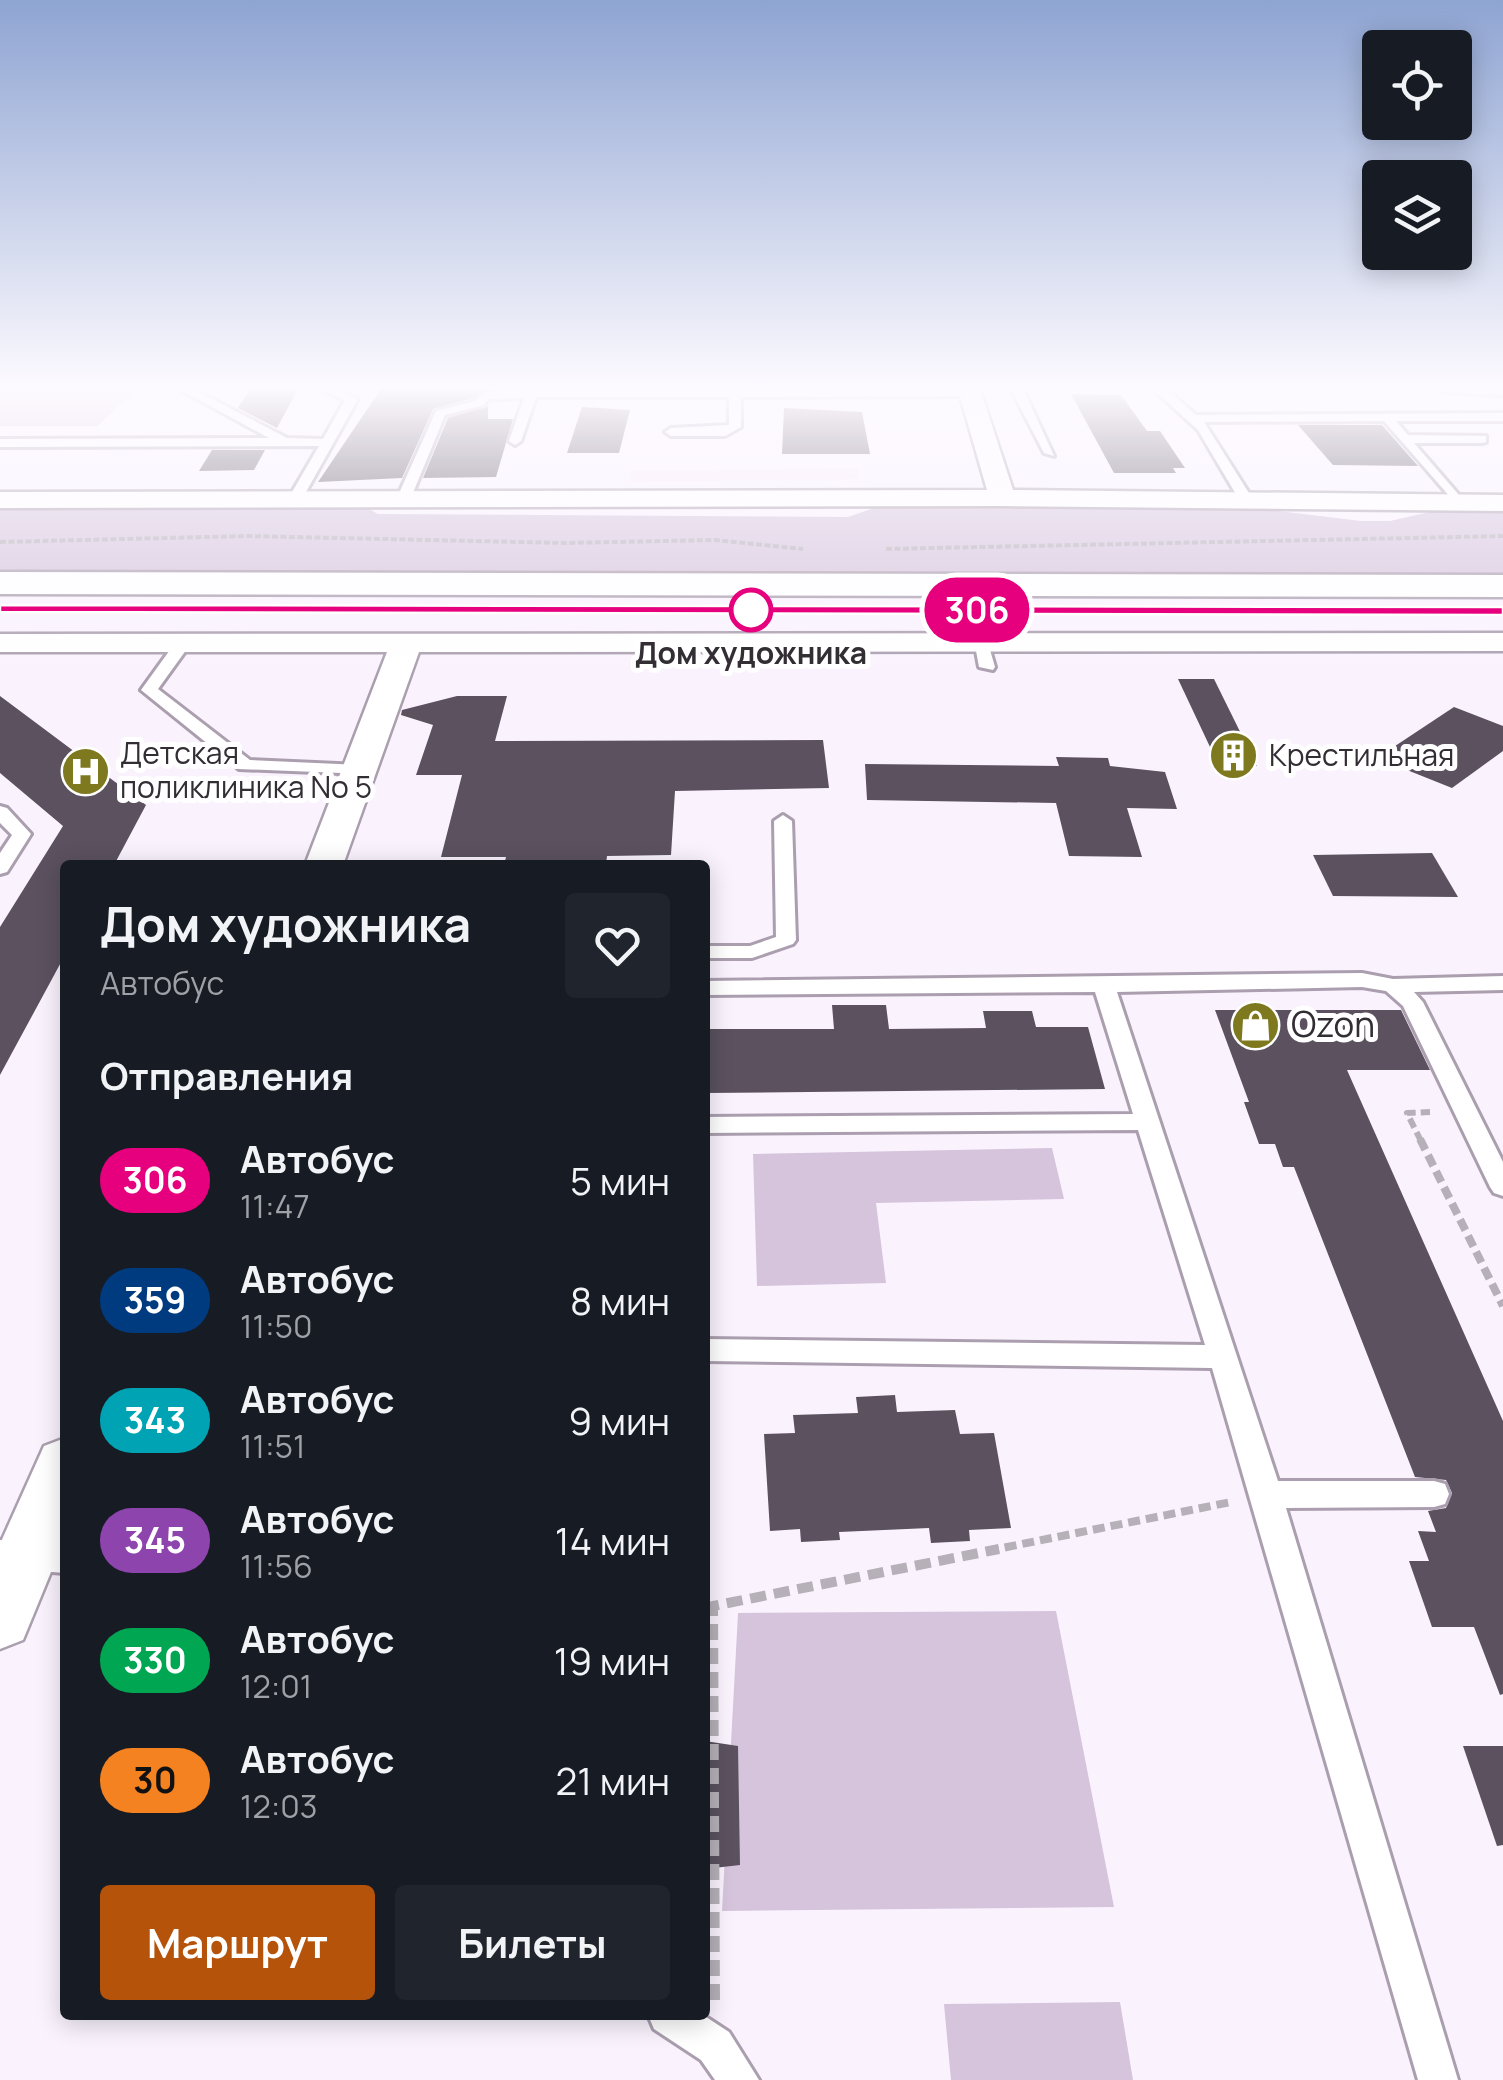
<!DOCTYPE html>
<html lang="ru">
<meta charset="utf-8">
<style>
:root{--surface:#171b24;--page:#20242c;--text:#f1f3f6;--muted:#9ea1a6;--accent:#b45309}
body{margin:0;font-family:Manrope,sans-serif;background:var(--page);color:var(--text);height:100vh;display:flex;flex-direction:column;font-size:38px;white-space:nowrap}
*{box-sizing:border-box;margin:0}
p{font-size:32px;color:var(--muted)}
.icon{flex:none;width:55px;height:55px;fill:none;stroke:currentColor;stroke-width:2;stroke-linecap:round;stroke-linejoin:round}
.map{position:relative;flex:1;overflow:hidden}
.sheet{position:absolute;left:60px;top:860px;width:650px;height:1160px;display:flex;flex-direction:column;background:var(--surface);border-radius:10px;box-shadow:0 5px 25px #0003}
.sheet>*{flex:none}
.badge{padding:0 20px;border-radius:32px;font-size:35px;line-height:65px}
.tools{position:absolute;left:1362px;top:30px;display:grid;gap:20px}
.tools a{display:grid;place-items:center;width:110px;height:110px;border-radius:10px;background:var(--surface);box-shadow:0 5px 25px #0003;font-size:50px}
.map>.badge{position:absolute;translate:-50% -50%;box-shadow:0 0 0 5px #fff}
h2{padding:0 40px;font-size:38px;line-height:90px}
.round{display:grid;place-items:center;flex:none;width:105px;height:105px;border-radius:10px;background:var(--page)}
.head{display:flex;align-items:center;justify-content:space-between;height:170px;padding:0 40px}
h1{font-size:48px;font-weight:700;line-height:75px}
.button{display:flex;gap:20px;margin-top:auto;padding:20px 40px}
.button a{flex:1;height:115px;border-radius:10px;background:var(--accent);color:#fff;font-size:40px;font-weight:700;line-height:115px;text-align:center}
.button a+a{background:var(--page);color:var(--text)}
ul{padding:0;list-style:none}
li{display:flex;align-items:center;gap:30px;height:120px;padding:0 40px}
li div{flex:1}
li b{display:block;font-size:38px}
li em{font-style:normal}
li .badge{min-width:110px;font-weight:700;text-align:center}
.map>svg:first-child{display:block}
.built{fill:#f7e9fd}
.green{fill:#d5c4dc}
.building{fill:#5b515f}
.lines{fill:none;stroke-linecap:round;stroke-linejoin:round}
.lane-casing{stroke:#ab9faf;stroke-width:6}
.street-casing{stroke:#ab9faf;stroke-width:5}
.secondary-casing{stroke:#ab9faf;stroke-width:5}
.path-far3{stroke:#b6b0b9;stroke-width:4;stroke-dasharray:6 2.5;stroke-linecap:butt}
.path-far2{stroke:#b6b0b9;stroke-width:6;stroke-dasharray:10 5;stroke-linecap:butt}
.path-far1{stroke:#b6b0b9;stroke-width:8;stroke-dasharray:12 6;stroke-linecap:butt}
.path{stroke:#b6b0b9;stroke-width:10;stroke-dasharray:16 8;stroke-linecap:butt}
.lane{fill:#fff;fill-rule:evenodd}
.street{fill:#fff;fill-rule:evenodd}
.secondary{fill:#fff;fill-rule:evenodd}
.line{fill:#e6007e;stroke:#fff;stroke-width:2.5}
.stop-dot{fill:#fff;stroke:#e6007e;stroke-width:5}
.labels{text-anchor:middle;stroke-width:10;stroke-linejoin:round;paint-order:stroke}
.far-stop-label{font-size:30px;font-weight:bold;fill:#332e34;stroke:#fff}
.far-poi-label{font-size:30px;fill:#332e34;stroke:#fff;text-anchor:start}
.poi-label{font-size:35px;fill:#332e34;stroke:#fff;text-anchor:start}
</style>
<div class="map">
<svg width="1503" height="2080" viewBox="0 0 1503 2080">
<rect width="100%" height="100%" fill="#faf3fe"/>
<!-- built -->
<polygon class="built" points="857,468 860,479 630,482 631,471"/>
<!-- green -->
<g class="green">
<polygon points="0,390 135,390 98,426 0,426"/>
<polygon points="364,506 378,514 848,517 874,508 1236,506 1361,521 1390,521 1443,509 1503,508 1503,577 0,577 0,507"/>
<polygon points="1052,1148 1064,1199 876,1203 886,1283 757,1286 753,1154"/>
<polygon points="1056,1611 1114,1907 722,1911 738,1613"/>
<polygon points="1120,2002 1133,2080 951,2080 944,2004"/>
</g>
<!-- building -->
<g class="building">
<polygon points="250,389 298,389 277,428 238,408"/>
<polygon points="381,389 487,389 474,398 433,409 402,478 318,482"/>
<polygon points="1071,394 1121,395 1147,431 1160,431 1185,468 1173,468 1176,473 1114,473"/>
<polygon points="488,406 488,419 513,419 496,477 423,478 448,418"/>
<polygon points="582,407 630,410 619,453 567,453"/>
<polygon points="784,408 862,412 870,454 782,454"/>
<polygon points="1298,425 1382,425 1418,466 1333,465"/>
<polygon points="212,450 265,450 254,470 199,471"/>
<polygon points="1178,679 1214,679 1257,766 1219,766"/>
<polygon points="0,696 146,805 114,865 65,865 65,955 0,1075 0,927 63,826 0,773"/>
<polygon points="457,696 507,696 495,741 823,740 829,788 675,791 671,855 607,856 606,865 504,865 506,857 441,857 462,775 416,775 433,725 401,715 402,710"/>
<polygon points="1454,707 1503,726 1503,751 1452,788 1377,758"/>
<polygon points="1056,757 1108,758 1110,766 1165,772 1177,809 1127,808 1142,857 1069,856 1056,803 867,800 865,764 1059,766"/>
<polygon points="1432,853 1458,897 1333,896 1313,855"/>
<polygon points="832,1005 886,1005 889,1029 986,1028 983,1011 1032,1011 1036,1027 1088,1027 1105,1089 705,1093 705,1029 834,1029"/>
<polygon points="1215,1010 1401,1010 1430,1070 1347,1070 1503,1421 1503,1694 1500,1695 1474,1627 1432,1627 1409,1561 1429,1561 1418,1531 1436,1532 1428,1511 1446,1508 1452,1493 1446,1480 1415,1477 1294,1167 1283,1167 1275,1144 1259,1144 1244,1102 1249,1102"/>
<polygon points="895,1395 897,1412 955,1410 960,1434 994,1433 1011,1528 969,1530 970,1541 931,1543 929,1528 839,1532 840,1540 801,1542 800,1529 770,1531 764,1434 795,1433 793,1415 858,1413 856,1397"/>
<polygon points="705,1741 738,1746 740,1865 705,1869"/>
<polygon points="1463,1746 1503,1746 1503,1845 1497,1846"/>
</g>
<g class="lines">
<defs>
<g id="lane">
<polygon points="179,389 193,389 287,438 323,439 345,400 319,389 335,389 358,399 302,499 295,503 288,499 319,446 0,447 0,439 269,438"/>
<polygon points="526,389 970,390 976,393 970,396 741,397 741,427 725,436 671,436 665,432 671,428 729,425 729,397 536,397 521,441 515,445 509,441 524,398 488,399 484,405 445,415 410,500 398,503 396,500 436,411 476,401 484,393"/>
<polygon points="1011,389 1023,389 1054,456 1044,453"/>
<polygon points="1153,389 1166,389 1196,415 1503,413 1503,421 1396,421 1408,435 1486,436 1486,442 1482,443 1414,443 1465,502 1458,506 1384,421 1204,422 1254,501 1247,505 1240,501 1198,430"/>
<polygon points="1438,389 1503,389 1503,395 1444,392"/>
<polygon points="974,640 988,643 995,667 993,670 979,667"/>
<polygon points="181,641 189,646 158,689 250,760 360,765 369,770 366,774 239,769 141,690 175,643"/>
<polygon points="0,806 7,808 31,834 7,872 0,874 0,853 12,835 0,823"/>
<polygon points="783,815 792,821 796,940 793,944 752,958 705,958 705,946 750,946 776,937 774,821"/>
<polygon points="1362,973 1393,979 1503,976 1503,990 1414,992 1423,1002 1503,1162 1503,1196 1494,1193 1490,1187 1403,1006 1386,991 1362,987 1117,992 1278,1481 1434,1481 1445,1484 1449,1494 1445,1504 1434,1507 1286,1508 1458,2080 1418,2080 1212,1368 705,1361 705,1339 1205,1345 1138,1130 705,1133 705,1117 1133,1114 1095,992 705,995 705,981"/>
<polygon points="0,1540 65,1545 65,1573 0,1568"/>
<polygon points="648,2015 703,2015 729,2032 759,2080 715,2080 701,2060 654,2029"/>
</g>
<g id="street">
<polygon points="958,389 980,389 1013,490 1503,495 1503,511 1002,506 0,508 0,492 987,490"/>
<polygon points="1503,633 1503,651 419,652 343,865 305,865 387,652 0,652 0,634"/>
<polygon points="65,1438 65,1538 23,1640 0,1649 0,1544 44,1446"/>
</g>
<polygon id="secondary" points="0,572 1503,575 1503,597 0,594"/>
</defs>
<!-- lane casing -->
<use href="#lane" class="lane-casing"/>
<!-- street casing -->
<use href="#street" class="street-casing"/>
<!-- secondary casing -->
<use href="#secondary" class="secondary-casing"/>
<!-- path-far3 -->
<g class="path-far3">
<polyline points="0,542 247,536 564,543 715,540 803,549"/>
<polyline points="886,549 1503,536"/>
</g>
<!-- path-far2 -->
<polyline class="path-far2" points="1421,1141 1407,1113 1430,1112"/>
<!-- path-far1 -->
<g class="path-far1">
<polyline points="1420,1139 1503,1306"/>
<polyline points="987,1551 1231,1502"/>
</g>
<!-- path -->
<polyline class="path" points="715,2000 713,1606 999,1549"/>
<!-- lane -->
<use href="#lane" class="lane"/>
<!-- street -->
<use href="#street" class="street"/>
<!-- secondary -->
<use href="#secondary" class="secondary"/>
</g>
<!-- sky -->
<linearGradient id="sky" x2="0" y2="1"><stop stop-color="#8ea4d2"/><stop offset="0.57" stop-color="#fdfaff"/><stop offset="1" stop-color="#fdfaff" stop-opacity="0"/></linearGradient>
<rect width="1503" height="680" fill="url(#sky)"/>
<!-- line -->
<polygon class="line" points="0,605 1503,607 1503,615 0,612"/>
<!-- icons -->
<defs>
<symbol id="building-disc" viewBox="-11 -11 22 22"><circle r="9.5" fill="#7e791f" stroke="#fff"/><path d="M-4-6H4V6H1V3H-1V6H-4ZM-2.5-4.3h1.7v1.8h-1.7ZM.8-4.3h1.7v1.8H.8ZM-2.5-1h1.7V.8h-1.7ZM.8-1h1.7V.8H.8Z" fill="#fff"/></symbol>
<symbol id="hospital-disc" viewBox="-11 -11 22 22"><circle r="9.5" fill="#7e791f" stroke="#fff"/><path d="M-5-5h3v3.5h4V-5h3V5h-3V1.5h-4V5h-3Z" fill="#fff"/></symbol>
<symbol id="shop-disc" viewBox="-11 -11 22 22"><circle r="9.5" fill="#7e791f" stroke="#fff"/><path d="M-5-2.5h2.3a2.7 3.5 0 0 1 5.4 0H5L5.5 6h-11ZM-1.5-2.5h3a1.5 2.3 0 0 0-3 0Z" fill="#fff"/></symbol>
</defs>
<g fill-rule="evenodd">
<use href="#building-disc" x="1206" y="728" width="55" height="55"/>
<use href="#hospital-disc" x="58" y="744" width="55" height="55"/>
<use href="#shop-disc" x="1228" y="998" width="55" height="55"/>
</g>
<!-- markers -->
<circle class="stop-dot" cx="751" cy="610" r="20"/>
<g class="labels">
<!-- far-stop labels -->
<g class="far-stop-label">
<text x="751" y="664">Дом художника</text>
</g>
<!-- far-poi labels -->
<g class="far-poi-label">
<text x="120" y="764">Детская<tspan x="120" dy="34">поликлиника No 5</tspan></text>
<text x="1269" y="766">Крестильная</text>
</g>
<!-- poi labels -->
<g class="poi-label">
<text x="1291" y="1037">Ozon</text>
</g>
</g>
</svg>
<div class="tools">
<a><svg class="icon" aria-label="locate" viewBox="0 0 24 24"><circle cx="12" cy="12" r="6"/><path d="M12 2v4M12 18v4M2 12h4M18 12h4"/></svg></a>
<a><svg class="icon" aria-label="layers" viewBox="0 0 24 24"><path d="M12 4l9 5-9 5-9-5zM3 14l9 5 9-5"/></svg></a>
</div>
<b class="badge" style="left:977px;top:610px;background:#e6007e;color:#fff">306</b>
<section class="sheet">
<div class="head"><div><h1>Дом художника</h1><p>Автобус</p></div><a class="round"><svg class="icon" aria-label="heart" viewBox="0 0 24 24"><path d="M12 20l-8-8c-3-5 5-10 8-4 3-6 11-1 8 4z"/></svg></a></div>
<h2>Отправления</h2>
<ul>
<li><span class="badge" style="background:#e6007e;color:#fff">306</span><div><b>Автобус</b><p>11:47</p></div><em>5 мин</em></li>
<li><span class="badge" style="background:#003b80;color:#fff">359</span><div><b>Автобус</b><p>11:50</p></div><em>8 мин</em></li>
<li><span class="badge" style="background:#00a3b4;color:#fff">343</span><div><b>Автобус</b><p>11:51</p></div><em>9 мин</em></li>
<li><span class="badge" style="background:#8e44ad;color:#fff">345</span><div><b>Автобус</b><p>11:56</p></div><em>14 мин</em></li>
<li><span class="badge" style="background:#00a651;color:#fff">330</span><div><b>Автобус</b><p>12:01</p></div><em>19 мин</em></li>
<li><span class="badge" style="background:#f58220;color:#111">30</span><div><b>Автобус</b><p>12:03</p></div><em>21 мин</em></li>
</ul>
<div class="button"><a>Маршрут</a><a>Билеты</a></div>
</section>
</div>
